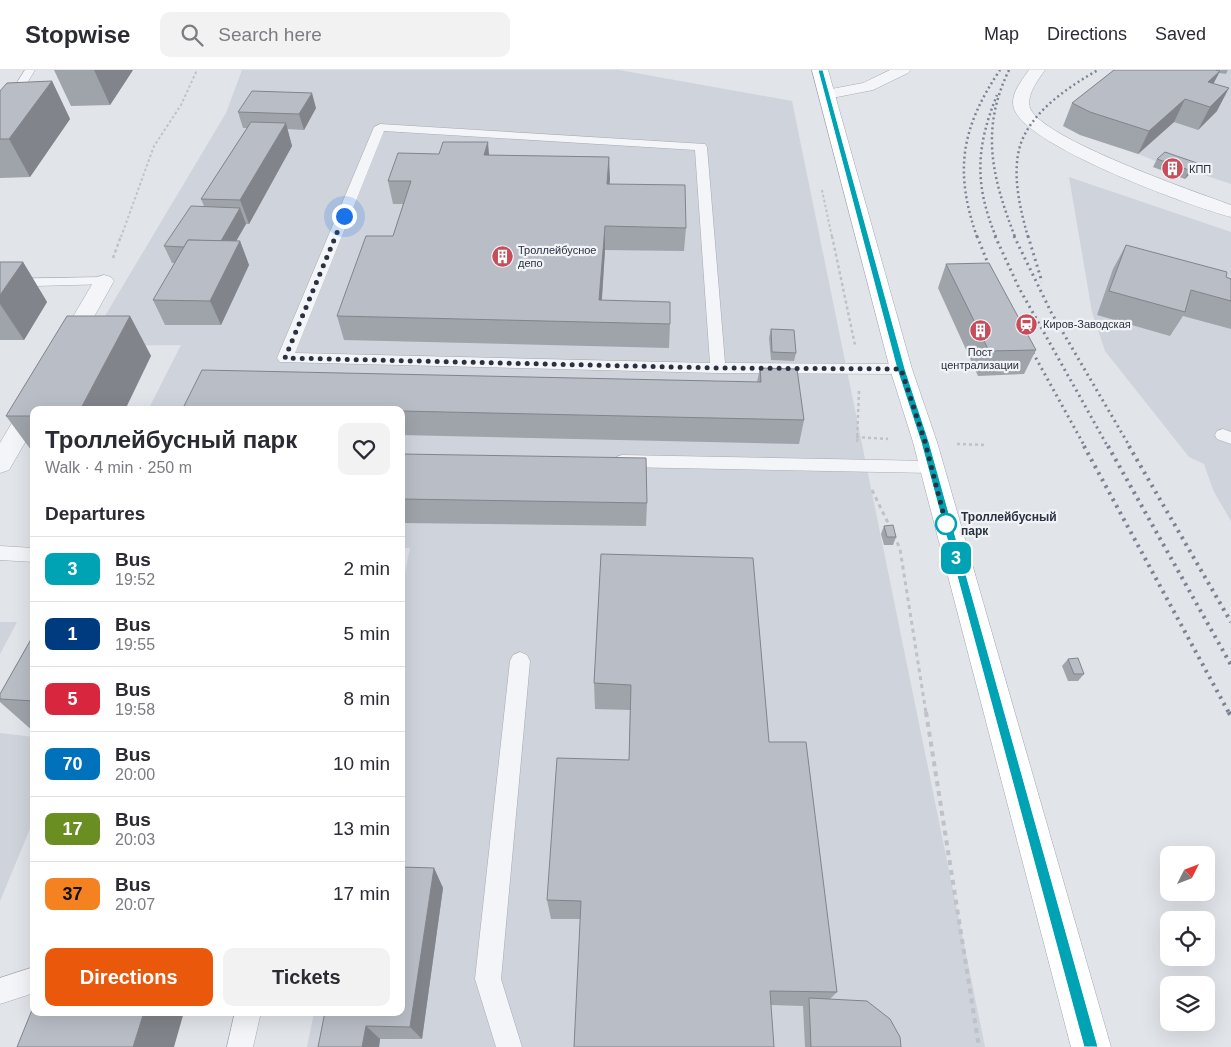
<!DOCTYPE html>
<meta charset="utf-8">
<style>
:root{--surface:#fff;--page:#f2f2f3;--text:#2b2b33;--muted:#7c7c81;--line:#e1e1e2;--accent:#ea580c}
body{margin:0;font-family:Arial,sans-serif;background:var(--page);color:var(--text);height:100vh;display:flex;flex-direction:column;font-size:19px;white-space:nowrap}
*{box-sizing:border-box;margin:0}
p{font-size:16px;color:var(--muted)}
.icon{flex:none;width:28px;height:28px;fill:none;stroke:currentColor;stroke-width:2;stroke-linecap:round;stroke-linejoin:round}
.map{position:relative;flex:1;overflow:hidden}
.sheet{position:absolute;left:30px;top:336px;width:375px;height:610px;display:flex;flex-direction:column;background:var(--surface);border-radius:10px;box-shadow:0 5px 20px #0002}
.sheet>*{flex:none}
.badge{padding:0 10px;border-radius:8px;font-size:18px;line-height:32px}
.needle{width:32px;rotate:48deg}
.buttons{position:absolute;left:1160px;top:776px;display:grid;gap:10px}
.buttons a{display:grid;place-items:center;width:55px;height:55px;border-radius:10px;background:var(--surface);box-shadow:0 5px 20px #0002;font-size:25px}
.you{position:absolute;width:25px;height:25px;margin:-12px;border:4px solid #fff;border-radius:50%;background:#1a73e8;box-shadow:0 0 0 8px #1a73e833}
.map>.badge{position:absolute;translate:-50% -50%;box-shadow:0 0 0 2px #fff}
h2{padding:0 15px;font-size:19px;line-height:45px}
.round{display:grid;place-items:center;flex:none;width:52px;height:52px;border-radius:10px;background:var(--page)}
.headline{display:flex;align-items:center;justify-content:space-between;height:85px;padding:0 15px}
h1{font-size:24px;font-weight:700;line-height:38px}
.cta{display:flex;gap:10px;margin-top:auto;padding:10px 15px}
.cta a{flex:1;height:58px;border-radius:10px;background:var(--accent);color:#fff;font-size:20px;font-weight:700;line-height:58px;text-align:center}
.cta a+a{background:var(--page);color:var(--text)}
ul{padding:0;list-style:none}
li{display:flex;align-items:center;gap:15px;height:65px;padding:0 15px;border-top:1px solid var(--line)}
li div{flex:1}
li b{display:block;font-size:19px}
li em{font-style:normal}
li .badge{min-width:55px;font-weight:700;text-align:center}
header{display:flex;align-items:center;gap:30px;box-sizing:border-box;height:70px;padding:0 25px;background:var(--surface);border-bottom:1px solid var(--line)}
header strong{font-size:24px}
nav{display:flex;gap:28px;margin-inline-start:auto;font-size:18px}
.search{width:350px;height:45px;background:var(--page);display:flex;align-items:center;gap:12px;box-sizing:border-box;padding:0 18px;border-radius:10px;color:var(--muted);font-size:19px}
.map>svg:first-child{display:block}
.built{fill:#cfd3db}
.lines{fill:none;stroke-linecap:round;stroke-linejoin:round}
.service-casing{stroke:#a6abb3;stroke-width:1}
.minor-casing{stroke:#a6abb3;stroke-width:1}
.primary-casing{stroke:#a1a8b4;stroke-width:1}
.path-far3{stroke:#bfc2c8;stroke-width:2;stroke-dasharray:2.5 2.5;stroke-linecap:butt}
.path-far2{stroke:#bfc2c8;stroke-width:2.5;stroke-dasharray:3 3;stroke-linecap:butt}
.path-far1{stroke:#bfc2c8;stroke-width:3;stroke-dasharray:4 4;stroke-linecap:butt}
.path{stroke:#bfc2c8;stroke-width:4;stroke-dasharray:5 5;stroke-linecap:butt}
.service{fill:#f4f5f8;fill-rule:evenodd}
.minor{fill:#f4f5f8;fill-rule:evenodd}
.primary{fill:#fff;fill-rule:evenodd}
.rail-far3{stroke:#7b8392;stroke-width:2.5;stroke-dasharray:2 3;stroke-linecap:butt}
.rail-far2{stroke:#7b8392;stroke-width:3;stroke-dasharray:2 4;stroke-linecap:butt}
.rail-far1{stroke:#7b8392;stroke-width:4;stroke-dasharray:2.5 5;stroke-linecap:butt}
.rail{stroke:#7b8392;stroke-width:5;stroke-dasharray:3 6;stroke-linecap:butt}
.wall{fill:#9fa3aa}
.shaded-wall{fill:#82848b}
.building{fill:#b9bdc6;stroke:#82848b}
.line{fill:#00a3b4;stroke:#fff}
.walk{stroke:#2a3140;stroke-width:5;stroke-dasharray:0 9}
.stop-dot{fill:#fff;stroke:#00a3b4;stroke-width:2.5}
.labels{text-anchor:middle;stroke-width:4.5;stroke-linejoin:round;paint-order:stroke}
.far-poi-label{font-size:11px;fill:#2a3140;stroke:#f1f3f7;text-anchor:start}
.stop-label{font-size:12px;font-weight:bold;fill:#2a3140;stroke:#f1f3f7;text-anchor:start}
</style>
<header>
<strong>Stopwise</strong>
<div class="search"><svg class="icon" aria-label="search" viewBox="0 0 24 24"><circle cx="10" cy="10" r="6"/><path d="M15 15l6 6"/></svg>Search here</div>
<nav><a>Map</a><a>Directions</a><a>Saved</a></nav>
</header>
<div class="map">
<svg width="1231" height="977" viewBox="0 0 1231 977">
<rect width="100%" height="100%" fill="#e1e4e9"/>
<!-- built -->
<g class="built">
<polygon points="242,0 619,0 792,31 985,977 307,977 314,943 401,942 401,522 410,478 401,478 401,340 148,340 181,275 87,276 226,43"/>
<polygon points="1132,0 1231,0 1231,114 1192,101 1185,109 1153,97 1158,92 1138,84"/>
<polygon points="1069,107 1231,162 1231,451 1214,422 1204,394 1189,387 1105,281 1092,242"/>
<polygon points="0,552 17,552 0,584"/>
<polygon points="0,663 34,667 34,749 0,831"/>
</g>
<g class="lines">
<defs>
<g id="service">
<polygon points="25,0 35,0 6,48 0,51 0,39"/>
<path d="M 380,54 L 705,74 L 707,77 L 725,293 L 901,294 L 907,295 L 909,299 L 907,303 L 901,304 L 718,303 L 280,292 L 277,288 L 374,57 ZM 384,61 L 695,80 L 710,293 L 295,283 Z"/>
<polygon points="104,207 109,208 111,211 109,214 0,217 0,209"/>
<polygon points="1223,359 1231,362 1231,374 1217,369 1215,365 1217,361"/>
<polygon points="622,385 931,391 937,393 940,397 937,401 931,403 622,397 616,395 613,391 616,387"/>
<polygon points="0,476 34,478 34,492 0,490"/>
<polygon points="520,582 527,585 530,591 501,909 522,977 496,977 475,909 510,591 513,585"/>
<polygon points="34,897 34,923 0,934 0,908"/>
<polygon points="235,942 261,942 253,977 227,977"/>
</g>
<g id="minor">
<polygon points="890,0 911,0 908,3 873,20 827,29 821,27 819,24 821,21 863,13"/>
<path d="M 1029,0 L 1045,0 C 1038,10 1026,25 1030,38 C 1042,69 1196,122 1231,135 L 1231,147 C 1189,136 1032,78 1015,41 C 1008,27 1021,11 1029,0 Z"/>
<polygon points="104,205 111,207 114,211 76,279 73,284 65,286 57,284 54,279 94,211 97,207"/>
<polygon points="37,322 45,324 49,330 43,340 34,340 34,357 9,400 0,403 0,373 29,324"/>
</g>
<polygon id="primary" points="812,0 828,0 912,299 937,372 1111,977 1071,977 913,372 890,299"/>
</defs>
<!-- service casing -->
<use href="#service" class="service-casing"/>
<!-- minor casing -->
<use href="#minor" class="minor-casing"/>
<!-- primary casing -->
<use href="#primary" class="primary-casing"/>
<!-- path-far3 -->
<g class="path-far3">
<polyline points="822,120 832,167"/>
<polyline points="121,167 154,76 181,35 197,0"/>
</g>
<!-- path-far2 -->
<g class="path-far2">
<polyline points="832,166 855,275"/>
<polyline points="113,188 121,166"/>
<polyline points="856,367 888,369"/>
<polyline points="857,372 859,321"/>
<polyline points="957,374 987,375"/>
</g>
<!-- path-far1 -->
<g class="path-far1">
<polyline points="872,420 890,457"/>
<polyline points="894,465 900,479 926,643"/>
</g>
<!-- path -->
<polyline class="path" points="926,642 979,977"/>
<!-- service -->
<use href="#service" class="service"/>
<!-- minor -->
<use href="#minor" class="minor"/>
<!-- primary -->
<use href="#primary" class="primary"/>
<!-- rail-far3 -->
<g class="rail-far3">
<path d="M 1009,0 C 980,60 992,107 1015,167"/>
<path d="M 977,167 C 954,101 961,58 1000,0"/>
<path d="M 996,167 C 974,114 976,77 997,25"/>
<path d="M 1028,167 C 1020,139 1011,102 1021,73 C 1033,40 1070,16 1098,0"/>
</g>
<!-- rail-far2 -->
<g class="rail-far2">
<polyline points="977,166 993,206"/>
<polyline points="995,166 1019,218 1108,377"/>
<polyline points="1014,166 1051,242 1130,377"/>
<polyline points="1028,166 1042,212"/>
<polyline points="1027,272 1085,377"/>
</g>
<!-- rail-far1 -->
<g class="rail-far1">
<polyline points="1084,376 1229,643"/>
<polyline points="1108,376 1231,595"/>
<polyline points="1129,376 1231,552"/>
</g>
<!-- rail -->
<polyline class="rail" points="1229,642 1231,646"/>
</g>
<!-- wall -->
<g class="wall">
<polygon points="54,0 133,0 110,35 71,36"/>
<polygon points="1114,0 1228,0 1226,4 1219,3 1213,14 1217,41 1198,60 1174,52 1138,84 1080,65 1063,56 1072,33"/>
<polygon points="52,11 70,49 30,107 0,108 0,21"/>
<polygon points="316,38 304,60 287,59 292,76 249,154 246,154 236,171 240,171 249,195 221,255 165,255 153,230 175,193 172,193 164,176 204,136 201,129 247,58 243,58 238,42"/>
<polygon points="489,85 609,87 609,114 686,158 684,181 605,180 602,230 670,254 669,278 344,270 337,246 393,166 403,134 393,134 388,111"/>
<polygon points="1157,89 1192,101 1185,109 1153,97"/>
<polygon points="1126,175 1231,209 1231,259 1183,246 1170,266 1097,245 1113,199"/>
<polygon points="0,192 23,192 47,232 24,270 0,270"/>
<polygon points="946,194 1036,280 1024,304 978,306 938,218"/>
<polygon points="130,246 151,286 34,340 34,384 6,346"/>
<polygon points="771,259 796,283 794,291 771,290 769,268"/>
<polygon points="760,298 804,350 799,374 401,365 401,340 182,340 757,312"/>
<polygon points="401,384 647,433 646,456 401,453"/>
<polygon points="884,456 896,467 893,475 884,475 881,464"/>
<polygon points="601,484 769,672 837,922 830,929 901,977 805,977 803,936 771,935 580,849 551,849 547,830 629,690 630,640 595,639 594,613"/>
<polygon points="34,564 34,662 0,632 0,624"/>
<polygon points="1068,589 1084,604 1078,611 1068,611 1062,596"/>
<polygon points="434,798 443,818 422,969 380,969 379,977 318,977"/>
</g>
<!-- shaded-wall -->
<g class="shaded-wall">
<polygon points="94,0 133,0 110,35"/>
<polygon points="1220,1 1208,24 1197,34 1208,12"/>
<polygon points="52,11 70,49 30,107 9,69"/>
<polygon points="1229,18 1217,41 1198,60 1210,37"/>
<polygon points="312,23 316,38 304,60 299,44"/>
<polygon points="1185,29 1174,52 1138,84 1149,61"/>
<polygon points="286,53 292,76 249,154 240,130"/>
<polygon points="488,72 490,96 484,85"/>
<polygon points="609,87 610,110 607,137 607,114"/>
<polygon points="1197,93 1192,101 1185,109 1189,100"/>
<polygon points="240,138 246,154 223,194 216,178"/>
<polygon points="605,156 605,180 600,254 599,230"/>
<polygon points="240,171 249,195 221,255 210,231"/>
<polygon points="23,192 47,232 24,270 0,234 0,225"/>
<polygon points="130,246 151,286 125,340 80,340"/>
<polygon points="434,798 443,818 422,969 410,957"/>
<polygon points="144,942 184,942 174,977 133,977"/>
<polygon points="366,956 380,969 379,977 362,977"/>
</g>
<!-- building -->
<g class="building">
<polygon points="1114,0 1215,0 1220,1 1208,12 1229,18 1210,37 1185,29 1149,61 1090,42 1072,33"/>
<polygon points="52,11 9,69 0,69 0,21 7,13"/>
<polygon points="252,21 312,23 299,44 238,42"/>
<polygon points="251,52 286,53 240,130 201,129"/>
<polygon points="443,72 488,72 484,85 609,87 607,114 685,115 686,158 605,156 599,230 670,232 670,254 337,246 366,166 393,166 411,111 388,111 398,83 439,84"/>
<polygon points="1165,82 1197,93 1189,100 1157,89"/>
<polygon points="191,136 240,138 221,171 188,170 184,177 164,176"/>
<polygon points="188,170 240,171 210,231 153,230"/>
<polygon points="1126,175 1227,202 1226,207 1231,209 1231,231 1191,220 1185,242 1109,221"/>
<polygon points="0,192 23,192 0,225"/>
<polygon points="989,193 1036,280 989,281 946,194"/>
<polygon points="67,246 130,246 80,340 34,340 34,346 6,346"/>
<polygon points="771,259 794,260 796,283 772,282"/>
<polygon points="760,298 797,299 804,350 401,341 401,340 348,340 254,338 253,340 182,340 202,300 761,312"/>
<polygon points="401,384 646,388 647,433 401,429"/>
<polygon points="893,455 896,467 887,467 884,456"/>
<polygon points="601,484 753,488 769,672 806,672 837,922 770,921 774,977 574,977 581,831 547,830 557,688 629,690 631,615 594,613"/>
<polygon points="34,564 34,631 0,629 0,624"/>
<polygon points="1078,588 1084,604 1074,604 1068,589"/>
<polygon points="401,797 434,798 410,957 366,956 362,977 318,977 325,942 401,942"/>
<polygon points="809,928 867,931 890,949 900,967 901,977 811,977"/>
<polygon points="34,935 34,942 144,942 133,977 17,977"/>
</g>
<!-- line -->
<polygon class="line" points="818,0 823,0 905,299 929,372 1098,977 1084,977 921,372 897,299"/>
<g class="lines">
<!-- walk -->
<polyline class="walk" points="344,146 285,288 718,298 901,299 925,372 946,454"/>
</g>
<!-- icons -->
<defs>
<symbol id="building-disc" viewBox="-11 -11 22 22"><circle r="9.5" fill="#c94c59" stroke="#f1f3f7"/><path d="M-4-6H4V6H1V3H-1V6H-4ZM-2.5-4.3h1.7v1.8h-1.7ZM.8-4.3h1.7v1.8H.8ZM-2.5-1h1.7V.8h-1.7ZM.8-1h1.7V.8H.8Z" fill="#fff"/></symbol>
<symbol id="station-disc" viewBox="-11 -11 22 22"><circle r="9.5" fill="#c94c59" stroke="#f1f3f7"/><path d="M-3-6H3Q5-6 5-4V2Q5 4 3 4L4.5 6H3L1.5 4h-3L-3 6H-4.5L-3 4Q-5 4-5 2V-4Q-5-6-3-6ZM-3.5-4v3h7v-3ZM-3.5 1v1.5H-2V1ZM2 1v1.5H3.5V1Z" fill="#fff"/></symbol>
</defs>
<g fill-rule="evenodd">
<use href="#building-disc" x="1160" y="86" width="25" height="25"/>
<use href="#building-disc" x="490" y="174" width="25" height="25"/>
<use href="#station-disc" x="1014" y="242" width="25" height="25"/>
<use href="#building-disc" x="968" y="248" width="25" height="25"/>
</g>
<!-- markers -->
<circle class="stop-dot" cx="946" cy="454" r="10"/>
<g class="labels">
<!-- far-poi labels -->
<g class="far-poi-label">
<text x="1189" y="103">КПП</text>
<text x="518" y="184">Троллейбусное<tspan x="518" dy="13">депо</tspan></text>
<text x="1043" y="258">Киров-Заводская</text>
<text x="980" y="286" text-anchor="middle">Пост<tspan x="980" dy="13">централизации</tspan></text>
</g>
<!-- stop labels -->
<g class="stop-label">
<text x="961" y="451">Троллейбусный<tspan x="961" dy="14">парк</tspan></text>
</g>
</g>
</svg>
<div class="buttons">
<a><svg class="needle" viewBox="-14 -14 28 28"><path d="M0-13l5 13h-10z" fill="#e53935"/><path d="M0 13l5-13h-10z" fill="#7c7c81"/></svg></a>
<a><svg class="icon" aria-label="locate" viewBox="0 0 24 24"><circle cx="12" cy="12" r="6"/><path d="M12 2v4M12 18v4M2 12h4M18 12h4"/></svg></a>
<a><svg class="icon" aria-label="layers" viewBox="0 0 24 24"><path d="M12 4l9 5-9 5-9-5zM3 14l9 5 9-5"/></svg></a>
</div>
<div class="you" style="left:344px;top:146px"></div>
<b class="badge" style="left:956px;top:488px;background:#00a3b4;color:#fff">3</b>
<section class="sheet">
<div class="headline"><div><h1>Троллейбусный парк</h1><p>Walk · 4 min · 250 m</p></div><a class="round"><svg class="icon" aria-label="heart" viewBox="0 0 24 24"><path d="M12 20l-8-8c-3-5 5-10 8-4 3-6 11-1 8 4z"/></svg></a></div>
<h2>Departures</h2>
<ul>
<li><span class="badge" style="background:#00a3b4;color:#fff">3</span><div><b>Bus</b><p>19:52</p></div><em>2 min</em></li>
<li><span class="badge" style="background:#003b80;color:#fff">1</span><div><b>Bus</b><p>19:55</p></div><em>5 min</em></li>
<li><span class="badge" style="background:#d7263d;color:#fff">5</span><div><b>Bus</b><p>19:58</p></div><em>8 min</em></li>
<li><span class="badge" style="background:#0072bc;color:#fff">70</span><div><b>Bus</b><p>20:00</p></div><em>10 min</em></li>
<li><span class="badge" style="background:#6b8e23;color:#fff">17</span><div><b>Bus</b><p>20:03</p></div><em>13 min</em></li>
<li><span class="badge" style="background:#f58220;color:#111">37</span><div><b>Bus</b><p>20:07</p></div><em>17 min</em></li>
</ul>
<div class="cta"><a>Directions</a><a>Tickets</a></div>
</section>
</div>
